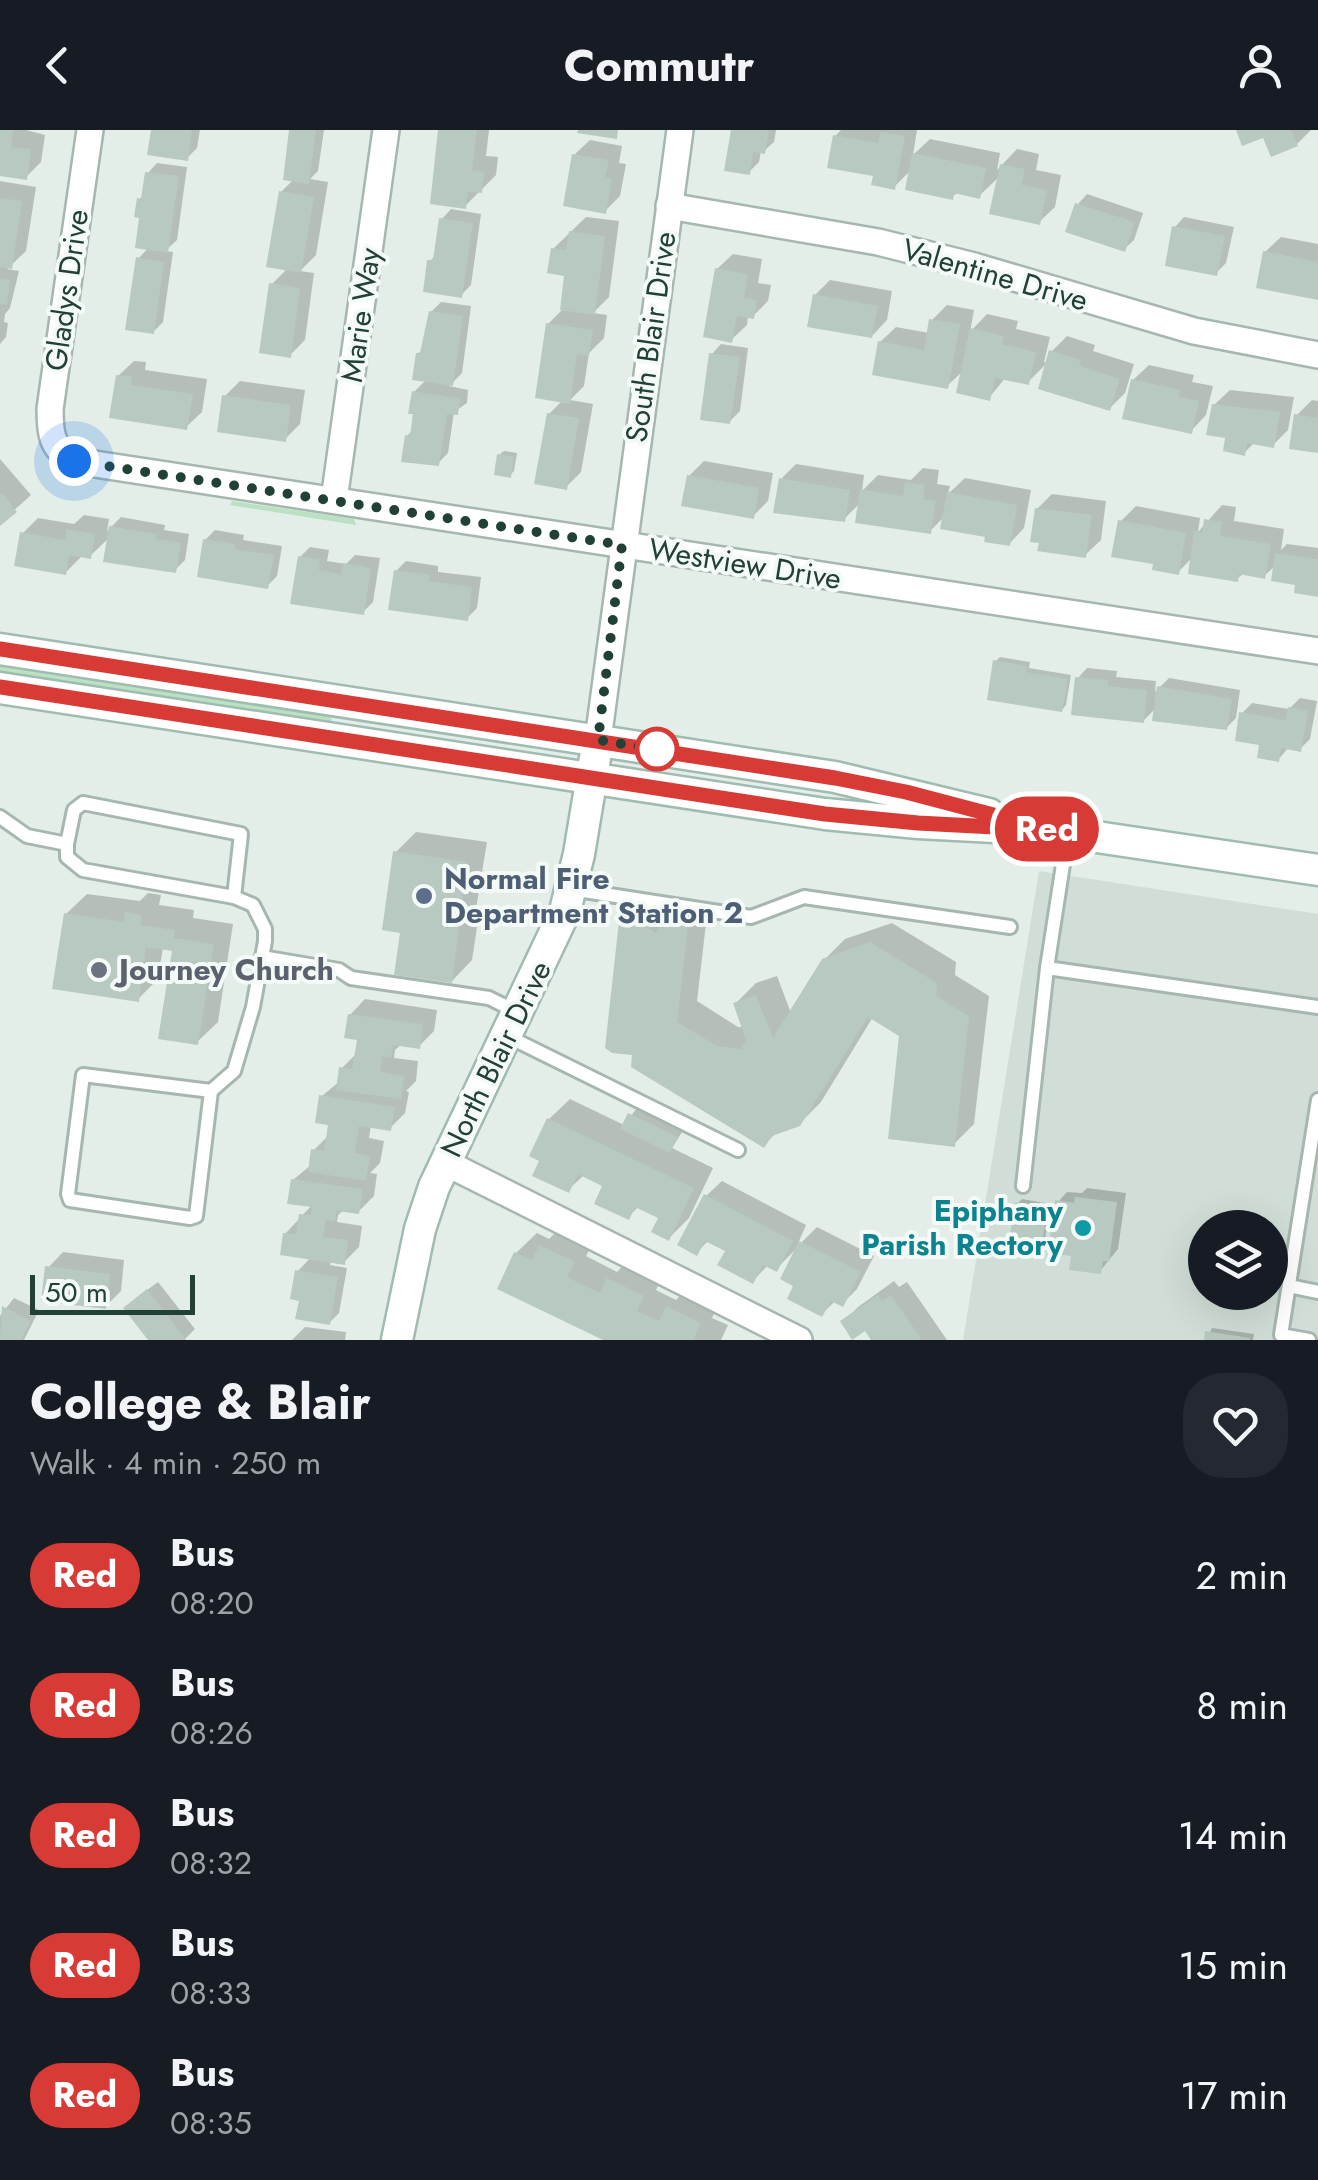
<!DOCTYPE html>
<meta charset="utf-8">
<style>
:root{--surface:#171b24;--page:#242831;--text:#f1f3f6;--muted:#9ea1a6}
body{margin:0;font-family:Jost,sans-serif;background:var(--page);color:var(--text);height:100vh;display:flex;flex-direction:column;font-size:38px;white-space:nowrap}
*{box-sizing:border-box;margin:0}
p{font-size:32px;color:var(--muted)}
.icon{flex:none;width:55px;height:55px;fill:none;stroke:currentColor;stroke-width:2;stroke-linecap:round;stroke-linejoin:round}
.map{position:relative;height:1210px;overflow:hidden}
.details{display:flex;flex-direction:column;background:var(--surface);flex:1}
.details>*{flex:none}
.badge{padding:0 20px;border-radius:32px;font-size:35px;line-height:65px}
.fabs{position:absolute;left:1188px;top:1080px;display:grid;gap:20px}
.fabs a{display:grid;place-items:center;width:100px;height:100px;border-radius:50%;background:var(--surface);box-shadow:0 10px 40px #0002;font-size:50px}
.scale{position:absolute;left:30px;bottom:25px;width:165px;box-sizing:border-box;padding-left:10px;border:5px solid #214136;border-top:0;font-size:28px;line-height:35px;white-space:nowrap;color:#214136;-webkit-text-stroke:8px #f4faf7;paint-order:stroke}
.you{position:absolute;width:50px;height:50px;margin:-25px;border:8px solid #fff;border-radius:50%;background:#1a73e8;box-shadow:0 0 0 15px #1a73e833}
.map>.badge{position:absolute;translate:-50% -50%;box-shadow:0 0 0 5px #fff}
.round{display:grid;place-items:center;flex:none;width:105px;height:105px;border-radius:40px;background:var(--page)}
.headline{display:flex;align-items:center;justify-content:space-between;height:170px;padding:0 30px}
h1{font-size:48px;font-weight:700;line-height:75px}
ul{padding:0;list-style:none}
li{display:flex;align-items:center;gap:30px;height:130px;padding:0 30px}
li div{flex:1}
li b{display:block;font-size:38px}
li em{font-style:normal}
li .badge{min-width:110px;font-weight:700;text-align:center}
header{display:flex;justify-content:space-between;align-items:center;height:130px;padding:0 30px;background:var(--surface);font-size:45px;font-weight:700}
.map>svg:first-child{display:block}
.built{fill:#d1ded7;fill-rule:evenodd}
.green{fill:#bae1c2}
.shadow{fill:#0003}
.building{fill:#b8c9c1}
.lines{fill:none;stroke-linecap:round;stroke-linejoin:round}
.lane-casing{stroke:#a5b7af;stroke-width:18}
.street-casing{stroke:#a5b7af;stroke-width:30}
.secondary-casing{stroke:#a0bbb0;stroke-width:35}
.lane{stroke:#fff;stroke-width:12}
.street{stroke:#fff;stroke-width:25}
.secondary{stroke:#fff;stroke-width:30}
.line-casing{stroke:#fff;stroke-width:22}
.line{stroke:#d83b35;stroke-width:15}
.walk{stroke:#214136;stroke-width:10;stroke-dasharray:0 18}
.stop-dot{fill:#fff;stroke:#d83b35;stroke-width:5}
.service-dot{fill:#5c6f8a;stroke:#f4faf7;stroke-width:4}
.worship-dot{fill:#6b7280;stroke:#f4faf7;stroke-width:4}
.culture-dot{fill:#0f9aa8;stroke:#f4faf7;stroke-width:4}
.labels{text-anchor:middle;stroke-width:8;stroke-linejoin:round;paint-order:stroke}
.street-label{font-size:30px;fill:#214136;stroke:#f4faf7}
.service-label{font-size:30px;font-weight:bold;fill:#4e5e75;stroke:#f4faf7;text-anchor:start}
.worship-label{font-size:30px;font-weight:bold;fill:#5b616d;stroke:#f4faf7;text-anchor:start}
.culture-label{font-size:30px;font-weight:bold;fill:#0d838f;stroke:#f4faf7;text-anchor:end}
</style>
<header><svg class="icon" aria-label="back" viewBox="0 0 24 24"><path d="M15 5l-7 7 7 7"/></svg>Commutr<svg class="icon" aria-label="person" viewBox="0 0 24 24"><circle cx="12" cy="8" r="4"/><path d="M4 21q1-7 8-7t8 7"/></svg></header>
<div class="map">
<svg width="1318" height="1210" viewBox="0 0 1318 1210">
<rect width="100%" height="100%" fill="#e3eee8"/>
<!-- built -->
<path class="built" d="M 1039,741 L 1318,784 L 1318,1210 L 963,1210 ZM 1205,1098 L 1270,1098 L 1270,1162 L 1205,1162 Z"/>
<!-- green -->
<g class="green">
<polygon points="232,371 354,389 356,395 230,375"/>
<polygon points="13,533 332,583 331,591 280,589 0,545 0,535"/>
</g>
<!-- shadow -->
<g class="shadow">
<polygon points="0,0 26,0 45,5 41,32 26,47 0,44"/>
<polygon points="153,0 200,0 197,18 187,28"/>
<polygon points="292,0 324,0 318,41 310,49 328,52 316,125 300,141 314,143 305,210 290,225 272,154 288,138 281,62 294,49"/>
<polygon points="441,0 489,0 486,26 498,27 496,45 465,76"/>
<polygon points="733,0 776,0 774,12 764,21 761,21 759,32 749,42"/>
<polygon points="841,0 917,0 913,25 930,9 1000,23 997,40 1017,19 1039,24 1036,40 1061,45 1055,77 1039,92 1000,46 979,66 958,62 952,67 911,40 894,57 835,6"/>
<polygon points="1239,0 1311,0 1297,14"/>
<polygon points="590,10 622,16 619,33 626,34 620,66 605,81 574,25"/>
<polygon points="157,33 187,37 177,110 165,121 173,122 163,192 153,202 138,129 149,117 139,70 144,64 148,43"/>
<polygon points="0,51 36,57 26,121 7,139 19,141 10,178 5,184 4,192 8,193 6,207 0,214"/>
<polygon points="1087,64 1143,83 1134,110 1124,119 1078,74"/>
<polygon points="451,79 481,84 471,155 461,165 430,131 437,124 442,89"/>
<polygon points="586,87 619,91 609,167 593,183 607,185 604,208 589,223 584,256 570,270 593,274 581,342 566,357 549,284 563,270 548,194 562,180 567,144 553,119"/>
<polygon points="1184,87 1234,97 1226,133 1216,143 1175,97"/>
<polygon points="1281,107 1318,114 1318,167 1265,122"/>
<polygon points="733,124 762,129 758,153 771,155 768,171 753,186 748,185 747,195 731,210 717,139"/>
<polygon points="830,150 892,161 887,190 872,206 815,165"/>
<polygon points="441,172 471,176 462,243 449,256 468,260 467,273 454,282 448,323 438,333 407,306 412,301 414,262 426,250 418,224 424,218 431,182"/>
<polygon points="947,175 974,180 970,202 987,184 1018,191 1016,199 1050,207 1044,232 1047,233 1028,252 1006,247 989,268 963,241 947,256 880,212 896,197 929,203 932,190"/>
<polygon points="1067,206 1095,215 1093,221 1134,234 1125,263 1109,279 1052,221"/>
<polygon points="721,214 748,218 740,281 730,291 712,224"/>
<polygon points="134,231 146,232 145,240 207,249 202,282 186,297 118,246"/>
<polygon points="1149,235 1194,245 1192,252 1213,256 1206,285 1191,301 1133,250"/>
<polygon points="240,251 305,260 300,294 285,309 225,266"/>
<polygon points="1230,260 1294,267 1288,300 1273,315 1255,312 1244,323 1214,275"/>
<polygon points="1312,270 1318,271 1318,320 1297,285"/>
<polygon points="504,321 517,323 514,341 510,345 499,325"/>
<polygon points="0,329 31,365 0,393"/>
<polygon points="704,331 773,343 768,371 753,386 689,346"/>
<polygon points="796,334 864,345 862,361 878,345 911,350 923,338 939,340 937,354 950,356 948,364 965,348 1031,360 1024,398 1009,414 945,386 930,401 860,373 844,389 781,349"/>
<polygon points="1052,364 1106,371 1101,410 1085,425 1037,379"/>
<polygon points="1222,375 1236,377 1234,391 1284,399 1281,420 1287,414 1318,418 1318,464 1276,435 1264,446 1244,443 1237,449 1193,427 1178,442 1156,432 1120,392 1136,376 1200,388 1198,402"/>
<polygon points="84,385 109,389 107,401 121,387 165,395 164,400 189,404 185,430 175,440 110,407 90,426 81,427 66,442 22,404 38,388 74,394"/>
<polygon points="215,400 244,405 243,410 282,416 277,446 267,456 205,410"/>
<polygon points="310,417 329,420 327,431 346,434 355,425 380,428 373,472 363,482 300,427"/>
<polygon points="406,431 438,436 438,442 481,447 477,478 467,488 396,441"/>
<polygon points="1000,527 1030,532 1029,538 1071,545 1066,575 1062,580 996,531"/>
<polygon points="1087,538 1117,541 1116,547 1156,551 1155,562 1169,548 1240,560 1236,588 1226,598 1157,577 1143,591 1078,548"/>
<polygon points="1300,568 1317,571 1310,609 1300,619 1289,617 1278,630 1242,583 1252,573 1289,579"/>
<polygon points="416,702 487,712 474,791 478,791 472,830 452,851 403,801 396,722"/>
<polygon points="148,763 161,765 159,775 194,780 193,788 233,794 218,892 197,912 175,819 163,817 158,849 138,869 66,784 87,764 140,771"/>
<polygon points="652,768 674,782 687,768 708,776 697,871 738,897 744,897 736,873 756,853 777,846 791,883 824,830 845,809 892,793 956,832 955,845 989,866 974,994 954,1014 902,905 873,887 821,972 799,994 778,1001 764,1015 634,936 622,792 643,771"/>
<polygon points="365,869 437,880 434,901 419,916 402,914 395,920 394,928 418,931 416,951 406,961 409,962 405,983 390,998 371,995 369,1008 384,1011 380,1033 370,1043 377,1044 374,1066 358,1082 344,1080 338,1085 337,1092 362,1096 359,1117 344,1132 331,1130 330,1135 347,1138 339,1183 329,1193 301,1169 298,1141 311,1127 285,1104 312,1075 293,1050 311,1035 314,1020 329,1005 331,993 322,966 340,951 341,939 357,923 360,908 350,885"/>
<polygon points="570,969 624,995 640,974 686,996 672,1018 713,1038 689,1088 669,1108 661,1087 639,1076 628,1087 606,1054 584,1045 568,1060 543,1029 549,989"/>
<polygon points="722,1051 806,1095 796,1118 817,1097 874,1126 857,1159 842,1174 835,1171 822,1184 798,1117 776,1139 768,1135 753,1151 728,1120 709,1110 697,1122 706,1066"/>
<polygon points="1087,1058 1126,1063 1118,1119 1100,1141 1074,1124 1058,1072 1067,1062 1082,1063"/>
<polygon points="1022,1069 1050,1074 1044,1117 1039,1121 1018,1073"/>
<polygon points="562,1096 594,1111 586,1126 617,1142 629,1129 663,1145 656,1160 676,1170 689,1157 720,1172 712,1188 728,1195 721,1210 609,1210 516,1123 537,1103 549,1109"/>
<polygon points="1270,1105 1278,1107 1270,1145"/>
<polygon points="63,1122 124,1130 121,1161 106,1176 48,1138"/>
<polygon points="894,1151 899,1157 907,1152 947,1210 874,1210 866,1198 843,1192 858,1177"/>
<polygon points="158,1152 195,1199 184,1210 151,1210 136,1168"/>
<polygon points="14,1168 39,1180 24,1210 0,1210 0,1186"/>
<polygon points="305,1197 346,1202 345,1210 292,1210"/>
<polygon points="1212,1198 1254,1204 1253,1210 1206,1210"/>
</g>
<!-- building -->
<g class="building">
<polygon points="0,0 13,0 11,17 31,19 27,50 0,46"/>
<polygon points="151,0 192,0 188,31 147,25"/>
<polygon points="289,0 316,0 309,54 283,50"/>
<polygon points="438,0 477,0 472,40 484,42 482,63 468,62 466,79 430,74"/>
<polygon points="578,0 618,0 617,9 577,3"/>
<polygon points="731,0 769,0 765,24 753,22 750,45 724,41"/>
<polygon points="1236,0 1291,0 1298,16 1271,27 1263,8 1242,16"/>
<polygon points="880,2 905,6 895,60 871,55 873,46 827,38 833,5 878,13"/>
<polygon points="912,23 986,38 980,69 954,63 953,70 905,60"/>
<polygon points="572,24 609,30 605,47 612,48 606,84 563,76"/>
<polygon points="1000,34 1025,39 1022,55 1047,60 1040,95 989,84"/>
<polygon points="145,42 179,46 168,123 135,118 139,88 134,87 137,68 141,69"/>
<polygon points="279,61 314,67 301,143 266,137"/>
<polygon points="0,68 22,71 12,139 0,137"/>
<polygon points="1075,73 1135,92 1125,122 1065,102"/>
<polygon points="439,88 473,93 462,168 423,162 427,130 433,130"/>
<polygon points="1172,96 1225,106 1217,146 1165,136"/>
<polygon points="569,101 605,106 595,185 560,180 564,146 547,143 551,118 566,120"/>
<polygon points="1263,121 1318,132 1318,170 1256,158"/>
<polygon points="136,127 164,132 154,204 125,200"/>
<polygon points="715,138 748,144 744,168 757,170 754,189 737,186 732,213 703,207"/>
<polygon points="0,149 10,150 7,175 0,174"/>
<polygon points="269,153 300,158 291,228 259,223"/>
<polygon points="813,164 878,176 872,208 807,197"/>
<polygon points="429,181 463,186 453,256 412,250 416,223 420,223"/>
<polygon points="929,189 960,194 948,259 872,245 878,211 924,220"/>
<polygon points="546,193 593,200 589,226 577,224 570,274 535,268"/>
<polygon points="970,198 1004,206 1002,214 1036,222 1029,255 995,248 990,271 956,263"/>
<polygon points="1049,220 1081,230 1079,236 1120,249 1110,281 1038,259"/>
<polygon points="709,223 740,227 730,294 700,290"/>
<polygon points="116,245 132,247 131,255 193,264 187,300 109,288"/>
<polygon points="1131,249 1180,260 1178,267 1199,271 1192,304 1122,289"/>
<polygon points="412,261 460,269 458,285 447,284 439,336 401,332 405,305 410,306 413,284 408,284"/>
<polygon points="222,265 291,275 286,312 217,302"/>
<polygon points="1212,274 1280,282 1274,318 1247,313 1245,326 1223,321 1225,308 1206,305"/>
<polygon points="547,283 579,288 567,360 534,354"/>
<polygon points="1294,284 1318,288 1318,323 1289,319"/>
<polygon points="497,324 514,327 511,348 494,345"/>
<polygon points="687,345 759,358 754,389 681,376"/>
<polygon points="779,348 850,360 845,392 773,383"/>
<polygon points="905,352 925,355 923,369 936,371 931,404 855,393 860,359 903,366"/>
<polygon points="947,362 1017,375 1010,416 984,412 985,407 940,399"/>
<polygon points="2,363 17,382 0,396 0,365"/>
<polygon points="1035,378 1092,385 1086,428 1037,421 1039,413 1030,412"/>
<polygon points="1204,389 1222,392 1220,406 1271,414 1265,449 1239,444 1238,452 1188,444 1194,401 1202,403"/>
<polygon points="1118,390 1186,403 1179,445 1152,440 1153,434 1111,427"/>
<polygon points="109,396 156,404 156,409 181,413 176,443 103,432"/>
<polygon points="66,399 95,404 91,429 69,425 66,445 14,436 20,402 65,410"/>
<polygon points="203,409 235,414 235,419 274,425 268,459 197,447"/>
<polygon points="1275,423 1318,429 1318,467 1294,463 1295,455 1271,451"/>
<polygon points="298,426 320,429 319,440 341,444 343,433 371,438 364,485 290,474"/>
<polygon points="394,440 430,445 429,451 472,457 468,491 388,480"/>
<polygon points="993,530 1027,536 1026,542 1068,549 1062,582 987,570"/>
<polygon points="1075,547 1108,550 1108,556 1147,560 1144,593 1071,585"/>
<polygon points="1157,556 1232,569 1227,600 1152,591"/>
<polygon points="1288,577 1308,581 1301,622 1281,618 1279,632 1257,628 1259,615 1235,611 1239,582 1286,590"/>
<polygon points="393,721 467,732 452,853 394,845 400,803 382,800"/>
<polygon points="125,782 142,785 140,795 175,800 174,808 214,814 198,915 158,909 172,821 146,817 139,872 52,859 64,783 124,792"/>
<polygon points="630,787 656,803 664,788 676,789 688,797 677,892 717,916 741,919 746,910 733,873 756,865 773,908 822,829 870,812 937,853 936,866 969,886 955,1017 888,1009 899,906 868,887 800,996 772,1006 764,1018 631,937 632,925 612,923 605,918 619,791"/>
<polygon points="348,884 423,894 420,919 393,915 391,928 382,926 380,942 404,946 401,969 336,960 339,937 352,939 357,910 344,908"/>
<polygon points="319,965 395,977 391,1001 359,996 355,1023 370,1026 366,1051 308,1042 311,1019 324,1021 328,995 315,993"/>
<polygon points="628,983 678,1007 670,1023 620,999"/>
<polygon points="547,988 694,1058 669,1111 651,1102 658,1088 635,1077 629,1090 594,1074 602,1056 578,1044 569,1063 532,1046 539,1031 529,1026"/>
<polygon points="291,1049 363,1059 359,1084 337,1081 335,1091 326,1090 323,1107 348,1110 345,1135 280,1125 283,1103 296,1104 299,1084 311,1085 312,1077 287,1074"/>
<polygon points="704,1064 793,1111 777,1142 763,1135 753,1154 717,1135 725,1121 705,1111 697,1126 677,1115"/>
<polygon points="1075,1067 1117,1072 1109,1132 1103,1131 1101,1144 1069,1140 1071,1126 1048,1123 1055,1070 1074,1073"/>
<polygon points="1015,1072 1048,1077 1040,1124 1008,1118"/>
<polygon points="799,1111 861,1142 843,1177 831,1171 822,1187 787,1169 793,1156 780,1149"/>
<polygon points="539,1115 575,1132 567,1147 600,1163 607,1148 644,1166 637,1181 659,1191 666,1176 701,1193 693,1210 603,1210 497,1159 514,1122 532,1130"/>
<polygon points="45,1136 110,1144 106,1179 41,1171"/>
<polygon points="295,1140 338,1147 330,1195 295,1189 299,1171 290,1169"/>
<polygon points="147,1159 186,1210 148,1210 123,1178"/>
<polygon points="878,1165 882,1171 891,1165 922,1210 871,1210 865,1201 852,1210 840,1191"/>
<polygon points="2,1176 31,1191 21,1210 0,1210"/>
<polygon points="1205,1201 1250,1208 1250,1210 1204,1210"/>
</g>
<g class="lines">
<defs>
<g id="lane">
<polyline points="0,687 27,706 67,714 74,680 83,673 241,704 234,767 253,775 265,799 265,811 253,877 234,941 211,961 196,1086 190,1088 70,1070 68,1064 83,945 211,961"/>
<polyline points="67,714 67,727 83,740 234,767"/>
<polyline points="571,759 751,787 804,767 1010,797"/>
<polyline points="262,827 339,840 351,848 489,868 517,882"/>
<polyline points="1047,838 1318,877"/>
<polyline points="507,906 738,1020"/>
<polyline points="1023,1056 1047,838 1068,702"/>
<polyline points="1289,1156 1318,1162"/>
<polyline points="1309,1210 1281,1205 1318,970"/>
</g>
<g id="street">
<path d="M 90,0 L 50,279 C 50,303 51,319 75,331 L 1318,521"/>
<polyline points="669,76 878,112 974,136 1194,201 1318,225"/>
<polyline points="334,370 386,0"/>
<polyline points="598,610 680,0"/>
<polyline points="446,1033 799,1210"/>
</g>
<g id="secondary">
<polyline points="0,519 835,647 989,684"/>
<polyline points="0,558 825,684 918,693 1050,700 1318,740"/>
<polyline points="397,1210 420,1099 434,1057 565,781 579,724 595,628"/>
</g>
</defs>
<!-- lane casing -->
<use href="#lane" class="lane-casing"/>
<!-- street casing -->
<use href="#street" class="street-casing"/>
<!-- secondary casing -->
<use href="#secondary" class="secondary-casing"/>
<!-- lane -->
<use href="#lane" class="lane"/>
<!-- street -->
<use href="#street" class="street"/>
<!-- secondary -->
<use href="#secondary" class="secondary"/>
</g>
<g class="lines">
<defs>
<polyline id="line" points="0,519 835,648 906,662 1050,700 918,693 825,684 0,557"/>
</defs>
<!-- line casing -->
<use href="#line" class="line-casing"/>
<!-- line -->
<use href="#line" class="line"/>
<!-- walk -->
<polyline class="walk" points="74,331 622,415 598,610 666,621 657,619"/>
</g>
<!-- markers -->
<circle class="stop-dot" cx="657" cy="619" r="20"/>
<circle class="service-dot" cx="424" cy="766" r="10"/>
<circle class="worship-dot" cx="99" cy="840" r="10"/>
<circle class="culture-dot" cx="1083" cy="1098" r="10"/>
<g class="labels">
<!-- street labels -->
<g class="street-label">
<text transform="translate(995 145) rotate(16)" y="10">Valentine Drive</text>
<text transform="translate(67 160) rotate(-82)" y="10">Gladys Drive</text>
<text transform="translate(361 185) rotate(-82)" y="10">Marie Way</text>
<text transform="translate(651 207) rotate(-82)" y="10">South Blair Drive</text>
<text transform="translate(745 434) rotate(9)" y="10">Westview Drive</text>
<text transform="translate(496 929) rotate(-64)" y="10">North Blair Drive</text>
</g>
<!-- service labels -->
<g class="service-label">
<text x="444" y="759">Normal Fire<tspan x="444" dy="34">Department Station 2</tspan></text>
</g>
<!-- worship labels -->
<g class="worship-label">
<text x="119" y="850">Journey Church</text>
</g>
<!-- culture labels -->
<g class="culture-label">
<text x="1063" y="1091">Epiphany<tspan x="1063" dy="34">Parish Rectory</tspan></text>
</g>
</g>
</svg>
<div class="fabs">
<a><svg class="icon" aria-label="layers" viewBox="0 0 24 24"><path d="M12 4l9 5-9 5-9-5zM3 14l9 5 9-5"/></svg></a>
</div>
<div class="scale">50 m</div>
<div class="you" style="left:74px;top:331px"></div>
<b class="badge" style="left:1047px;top:699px;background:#d83b35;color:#fff">Red</b>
</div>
<section class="details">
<div class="headline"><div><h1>College &amp; Blair</h1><p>Walk · 4 min · 250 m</p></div><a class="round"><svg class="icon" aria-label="heart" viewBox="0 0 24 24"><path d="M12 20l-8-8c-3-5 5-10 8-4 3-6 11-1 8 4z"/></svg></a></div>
<ul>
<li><span class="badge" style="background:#d83b35;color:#fff">Red</span><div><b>Bus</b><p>08:20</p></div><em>2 min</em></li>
<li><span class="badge" style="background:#d83b35;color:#fff">Red</span><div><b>Bus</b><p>08:26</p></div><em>8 min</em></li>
<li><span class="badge" style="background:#d83b35;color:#fff">Red</span><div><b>Bus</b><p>08:32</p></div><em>14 min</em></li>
<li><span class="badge" style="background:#d83b35;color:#fff">Red</span><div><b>Bus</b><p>08:33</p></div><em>15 min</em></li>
<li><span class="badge" style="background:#d83b35;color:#fff">Red</span><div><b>Bus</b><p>08:35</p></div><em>17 min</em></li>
</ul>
</section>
